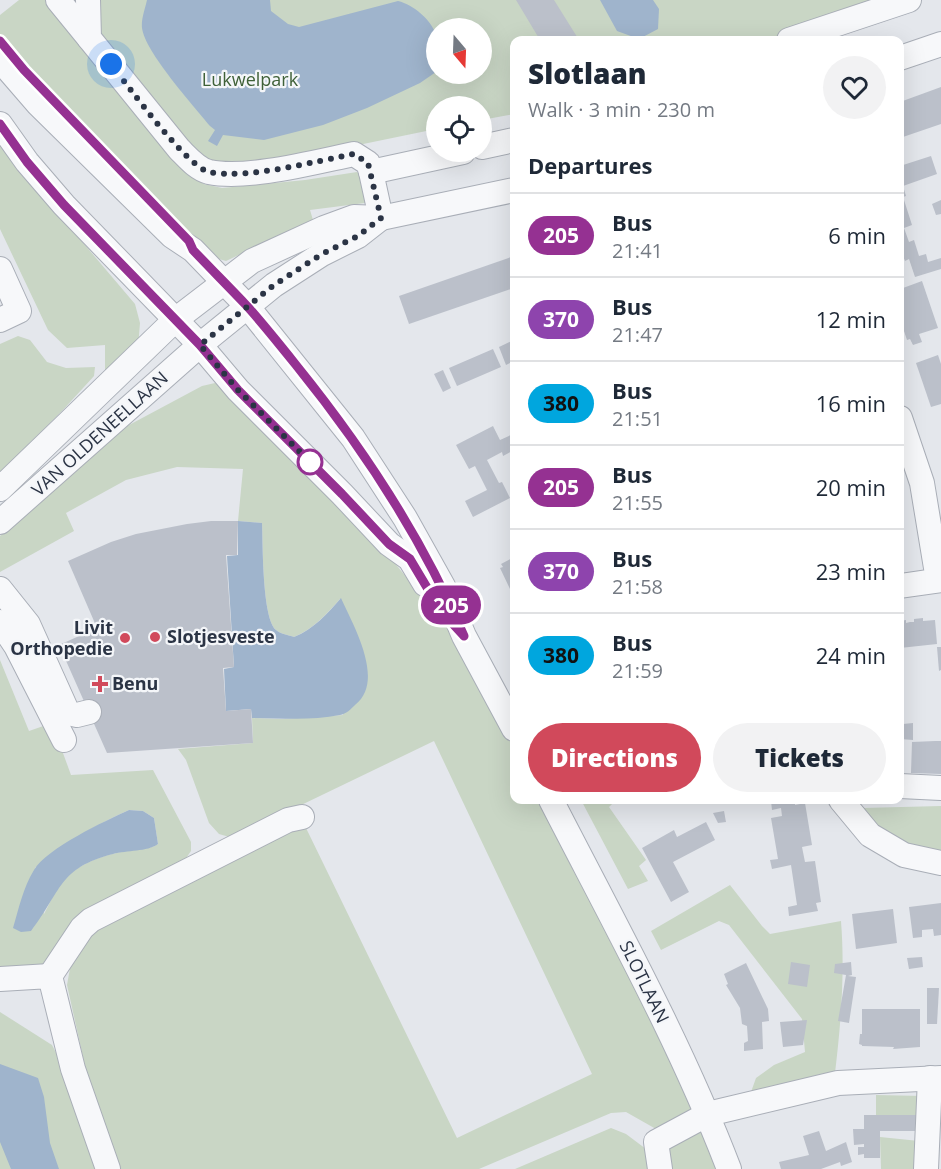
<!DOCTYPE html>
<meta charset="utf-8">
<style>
:root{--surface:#fff;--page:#f2f2f3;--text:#1f2937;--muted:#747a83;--line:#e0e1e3;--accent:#d1495b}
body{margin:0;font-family:"Open Sans",sans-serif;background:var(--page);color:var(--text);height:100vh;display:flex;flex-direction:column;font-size:22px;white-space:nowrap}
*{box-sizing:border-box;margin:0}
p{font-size:20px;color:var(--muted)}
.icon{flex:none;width:33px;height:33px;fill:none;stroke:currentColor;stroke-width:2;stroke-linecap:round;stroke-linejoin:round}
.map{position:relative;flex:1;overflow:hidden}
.side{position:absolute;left:510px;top:36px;width:394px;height:768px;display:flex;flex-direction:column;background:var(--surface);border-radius:12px;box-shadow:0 6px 24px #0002}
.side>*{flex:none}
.badge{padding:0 12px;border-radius:20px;font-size:21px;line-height:39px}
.needle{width:39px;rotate:161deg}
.controls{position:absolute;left:426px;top:18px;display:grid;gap:12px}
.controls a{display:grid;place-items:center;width:66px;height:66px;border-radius:50%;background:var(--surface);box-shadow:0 6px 24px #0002;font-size:30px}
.you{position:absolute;width:30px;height:30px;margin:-15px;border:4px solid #fff;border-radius:50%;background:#1a73e8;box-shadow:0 0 0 9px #1a73e833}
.map>.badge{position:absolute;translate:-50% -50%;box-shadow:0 0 0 3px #fff}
h2{padding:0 18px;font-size:22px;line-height:54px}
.round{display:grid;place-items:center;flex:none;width:63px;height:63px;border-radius:32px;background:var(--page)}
.head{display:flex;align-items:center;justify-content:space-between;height:102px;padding:0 18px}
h1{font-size:28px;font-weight:800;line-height:45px}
.cta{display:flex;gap:12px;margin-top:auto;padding:12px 18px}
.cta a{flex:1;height:69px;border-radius:36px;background:var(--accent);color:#fff;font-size:24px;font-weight:800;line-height:69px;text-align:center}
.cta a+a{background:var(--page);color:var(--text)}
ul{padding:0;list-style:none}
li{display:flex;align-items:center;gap:18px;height:84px;padding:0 18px;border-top:2px solid var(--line)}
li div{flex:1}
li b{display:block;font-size:22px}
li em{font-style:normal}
li .badge{min-width:66px;font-weight:700;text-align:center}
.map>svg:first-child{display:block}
.green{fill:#c9d6c5;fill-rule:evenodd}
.water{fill:#9fb4cc}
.building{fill:#bbc0ca}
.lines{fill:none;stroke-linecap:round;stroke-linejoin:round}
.minor-casing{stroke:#a9aeb7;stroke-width:26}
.minor{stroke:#f7f8fa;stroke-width:24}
.line-casing{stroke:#fff;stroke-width:14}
.line{stroke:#953192;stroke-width:9}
.walk{stroke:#2b3445;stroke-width:6;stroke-dasharray:0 10.8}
.stop-dot{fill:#fff;stroke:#953192;stroke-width:3}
.poi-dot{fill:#d1495b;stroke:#f4f6f9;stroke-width:2}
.labels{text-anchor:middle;stroke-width:4.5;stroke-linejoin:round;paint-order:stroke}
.park-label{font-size:18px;fill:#3f6138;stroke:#f4f6f9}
.street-label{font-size:18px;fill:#2b3445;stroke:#f4f6f9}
.poi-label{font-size:18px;font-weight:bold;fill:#2b3445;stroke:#f4f6f9;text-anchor:start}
</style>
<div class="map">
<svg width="941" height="1169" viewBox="0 0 941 1169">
<rect width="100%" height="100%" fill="#e4e7ec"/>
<!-- green -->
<g class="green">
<path d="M 19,0 L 46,0 L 191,176 L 204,184 L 222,188 L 305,180 L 357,172 C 367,179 367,192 365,203 L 310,210 L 313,220 L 226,261 L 212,257 L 50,91 L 0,34 L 0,15 Z"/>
<path d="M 98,0 L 898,0 L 780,40 L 514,40 L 514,114 L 482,120 L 482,106 L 436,106 L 436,129 L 251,167 L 207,161 L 186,141 L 99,37 ZM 436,28 L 482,28 L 482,74 L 436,74 Z"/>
<polygon points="0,145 135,304 140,323 138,347 108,374 105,370 105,345 67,348 48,330 0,229"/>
<polygon points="18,336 30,340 47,362 66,368 95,367 94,376 62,411 0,472 0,344"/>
<path d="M 215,383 L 230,393 L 362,523 L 456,638 L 514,741 L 514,800 L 548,800 L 702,1108 L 656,1129 L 626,1112 L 611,1113 L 479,1169 L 118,1169 L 91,1093 L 67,985 L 72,957 L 97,927 L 278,834 L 306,828 L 457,1138 L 592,1074 L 434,741 L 233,838 L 219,834 L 209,823 L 186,760 L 178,749 L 253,743 L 252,718 L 282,719 L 343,715 L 340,599 C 326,615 313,629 294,637 C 289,635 280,634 276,630 C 262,618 263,543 262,523 L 238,521 L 243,469 L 177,467 L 126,480 L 66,513 L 74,531 L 0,572 L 0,536 L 116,432 L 202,386 Z"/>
<path d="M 0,660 L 29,731 L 52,723 L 71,775 L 153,770 L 191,842 L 191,851 L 184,861 L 50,957 L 40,966 L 0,972 ZM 129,810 L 143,811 L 154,818 L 158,844 C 149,850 137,849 126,851 C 104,855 78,863 63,881 C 55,890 50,903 44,914 L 35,868 C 64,844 95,825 129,810 Z"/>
<polygon points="581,800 616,800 609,807 646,860 639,866 648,881 628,889"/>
<polygon points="941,806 941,858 917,852 882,830 862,808"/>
<path d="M 730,885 L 762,926 L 770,934 L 841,921 C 845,972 841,1023 835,1073 L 821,1074 L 751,1092 L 756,1078 L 774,1065 L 805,1052 L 802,1019 L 729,925 L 719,921 L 661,950 L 651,931 Z"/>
<polygon points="0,1012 52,1045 69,1078 103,1169 0,1169"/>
<polygon points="876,1095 923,1096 924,1115 876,1115"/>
<polygon points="710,1125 727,1169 665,1169 662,1150"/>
<polygon points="611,1128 626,1134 646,1149 650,1169 515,1169"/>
<polygon points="880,1137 919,1141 920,1169 881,1169"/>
</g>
<!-- water -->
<g class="water">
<path d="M 147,0 L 270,0 L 271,11 L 288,24 L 299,27 L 398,1 C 414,5 430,19 436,34 C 440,44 437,61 436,72 L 420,83 L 367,108 L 323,125 L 264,140 L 223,135 L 217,146 L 208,141 L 215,130 L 210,126 C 193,105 145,52 142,28 C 141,19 145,9 147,0 Z"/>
<polygon points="600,0 653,0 659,9 658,29 639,39 617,31"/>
<path d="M 238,521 L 262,523 C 263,543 262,618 276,630 C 280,634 289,635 294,637 C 314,629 327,614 341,598 C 353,625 386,681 355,705 C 351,709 346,714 340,715 C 311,721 280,718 252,718 L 251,709 L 226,711 L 224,669 L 234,667 L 227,556 L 238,555 Z"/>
<path d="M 129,810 L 143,811 L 154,818 L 158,844 C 147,852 127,850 113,854 C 58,868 62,891 31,931 L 21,932 L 13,928 C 19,908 23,888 34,870 C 47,848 105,821 129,810 Z"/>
<polygon points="0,1064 38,1078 44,1097 50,1143 59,1169 11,1169 0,1142"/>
</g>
<!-- building -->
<g class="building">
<polygon points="516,0 554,0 579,40 540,40"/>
<polygon points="941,87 941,124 900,138 900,102"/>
<polygon points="931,156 937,174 903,186 906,196 900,198 900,166"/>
<polygon points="904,200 912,225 904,228 909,242 914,240 919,256 926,254 928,262 941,258 941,269 915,277 909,259 905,261 903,256 900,257 900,202"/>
<polygon points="941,200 941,214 936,215 932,204"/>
<polygon points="514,256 514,288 409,324 399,296"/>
<polygon points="900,281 903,288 922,281 938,328 919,334 922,342 913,345 910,339 907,340 900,319"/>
<polygon points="514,340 514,361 506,365 499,347"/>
<polygon points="493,349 501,367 457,386 449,368"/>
<polygon points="938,355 941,364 941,404 931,407 916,363"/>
<polygon points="443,370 451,388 443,392 434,374"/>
<polygon points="493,426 500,440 513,434 514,438 514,450 503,456 502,452 487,460 499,483 502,482 510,498 473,517 465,501 487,490 475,466 469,469 456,445"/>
<polygon points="211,521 238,521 237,555 226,555 234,667 223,668 226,711 251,709 253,743 107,753 59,645 97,628 68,561 111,542 136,534 187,524"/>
<polygon points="514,557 514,586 510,589 500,568 503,567 501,564"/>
<polygon points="923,618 923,621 935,620 937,644 900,648 900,621 906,620 906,623 910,622 914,622 914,619"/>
<polygon points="937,647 941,647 941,670 939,671"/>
<polygon points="900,716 903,716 903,724 913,723 913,740 900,739"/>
<polygon points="935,741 941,741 941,774 911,773 912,742"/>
<polygon points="759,800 795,800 795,805 805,803 812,845 802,847 805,862 815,861 821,902 816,903 818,911 789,916 788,907 797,905 791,865 772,869 770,860 778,859 771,818 782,816 781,808 772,810 771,801 760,803"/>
<polygon points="724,811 726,822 718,823 713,813"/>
<polygon points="706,822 715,840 673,862 689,892 671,902 642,848 674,830 677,837"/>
<polygon points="941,903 941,935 934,936 933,929 922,930 922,937 913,938 909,907"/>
<polygon points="893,909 897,943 856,949 852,914"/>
<polygon points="922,957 923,967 909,969 907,958"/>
<polygon points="791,962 810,965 807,987 788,984"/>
<polygon points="851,962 852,975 848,976 856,977 849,1023 838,1021 846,975 834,973 835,964"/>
<polygon points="746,963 768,1009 769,1021 762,1022 763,1049 744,1051 744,1043 748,1041 747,1026 742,1024 740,1008 726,985 728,984 724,974"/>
<polygon points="927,988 939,988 937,1024 927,1024"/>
<polygon points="862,1009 920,1009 920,1047 893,1049 894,1047 862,1046 862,1045 859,1044 860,1034 862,1034"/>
<polygon points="807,1020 803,1045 783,1047 780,1022"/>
<polygon points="864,1115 916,1115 917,1131 880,1131 880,1158 864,1158 864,1154 858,1155 858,1147 864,1147 864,1144 854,1145 853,1129 864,1129"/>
<polygon points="819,1131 826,1151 846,1142 852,1162 841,1166 840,1162 821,1169 781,1169 779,1162 809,1155 803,1136"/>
</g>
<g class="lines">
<defs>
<g id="minor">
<polyline points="58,0 89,38"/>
<path d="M 88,0 L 89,38 L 179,149 C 188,158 197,169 209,172 C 247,180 315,162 354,154 L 368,163 L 371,172"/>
<polyline points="789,40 909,0"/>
<polyline points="900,58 941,44"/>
<polyline points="0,60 38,104 172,236 193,250 247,306 353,438 405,518 443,586 464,636 514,729"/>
<polyline points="0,124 27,162 64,205 200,345 238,390 342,494 389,544 410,559 425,584"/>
<polyline points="482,147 514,140"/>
<polyline points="381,218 371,172 463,152"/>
<polyline points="0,269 19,311 0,320"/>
<polyline points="900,418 922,483 938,580"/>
<polyline points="0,489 175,320 252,261 324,228 354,217 381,218 514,190"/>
<polyline points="0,522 200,345 274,285 322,254 358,236 381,218"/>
<polyline points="900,586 941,580"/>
<polyline points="0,589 28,624 68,713 77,715 89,712"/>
<polyline points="0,622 16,646 64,740"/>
<polyline points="900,786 941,788"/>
<path d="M 551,800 C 613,921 680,1041 729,1169"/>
<polyline points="841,800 870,835 904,855 941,863"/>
<polyline points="50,976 82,928 91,920 288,820 302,817"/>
<polyline points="0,979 50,976 73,1069 108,1169"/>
<polyline points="660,1169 656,1142 708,1114 838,1083 941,1078"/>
<polyline points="926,1169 930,1078"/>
</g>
</defs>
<!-- minor casing -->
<use href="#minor" class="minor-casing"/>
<!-- minor -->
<use href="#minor" class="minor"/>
</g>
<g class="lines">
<defs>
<path id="line" d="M 0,41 L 24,70 L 189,241 L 193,250 C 211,269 229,287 247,306 C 264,325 280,345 296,365 C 364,449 422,537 464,636 L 441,611 L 410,559 L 389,544 L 342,494 L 238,390 L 200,345 L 64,205 L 27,162 L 0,124"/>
</defs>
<!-- line casing -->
<use href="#line" class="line-casing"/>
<!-- line -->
<use href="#line" class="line"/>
<!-- walk -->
<path class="walk" d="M 111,64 C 128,86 186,166 209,172 C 245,180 316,161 354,154 L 368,163 L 381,218 L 358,236 L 322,254 L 274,285 L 200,345 L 238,390 L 312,464 L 310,462"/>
</g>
<!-- markers -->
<circle class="stop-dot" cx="310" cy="462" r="12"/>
<g class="poi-dot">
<circle cx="155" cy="637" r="6"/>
<circle cx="125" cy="638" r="6"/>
<path d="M97 675h6v6h6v6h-6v6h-6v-6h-6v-6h6z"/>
</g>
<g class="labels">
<!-- park labels -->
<g class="park-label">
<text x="250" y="86">Lukwelpark</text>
</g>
<!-- street labels -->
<g class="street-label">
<text transform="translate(100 434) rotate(-42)" y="6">VAN OLDENEELLAAN</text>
<text transform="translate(644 982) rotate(64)" y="6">SLOTLAAN</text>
</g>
<!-- poi labels -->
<g class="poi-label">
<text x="113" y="634" text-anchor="end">Livit<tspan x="113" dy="21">Orthopedie</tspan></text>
<text x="167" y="643">Slotjesveste</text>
<text x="112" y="690">Benu</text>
</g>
</g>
</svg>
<div class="controls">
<a><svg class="needle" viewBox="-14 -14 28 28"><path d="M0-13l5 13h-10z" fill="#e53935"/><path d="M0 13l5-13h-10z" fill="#747a83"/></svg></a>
<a><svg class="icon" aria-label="locate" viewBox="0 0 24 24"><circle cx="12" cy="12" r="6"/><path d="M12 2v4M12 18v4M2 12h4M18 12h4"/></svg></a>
</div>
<div class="you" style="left:111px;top:64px"></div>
<b class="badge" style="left:451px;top:605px;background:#953192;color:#fff">205</b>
<section class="side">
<div class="head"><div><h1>Slotlaan</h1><p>Walk · 3 min · 230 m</p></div><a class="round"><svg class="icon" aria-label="heart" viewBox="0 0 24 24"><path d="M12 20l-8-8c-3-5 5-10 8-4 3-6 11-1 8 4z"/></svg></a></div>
<h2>Departures</h2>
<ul>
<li><span class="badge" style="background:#953192;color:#fff">205</span><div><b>Bus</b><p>21:41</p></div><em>6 min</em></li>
<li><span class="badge" style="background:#8e44ad;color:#fff">370</span><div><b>Bus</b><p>21:47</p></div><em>12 min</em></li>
<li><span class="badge" style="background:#00a6de;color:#111">380</span><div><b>Bus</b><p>21:51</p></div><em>16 min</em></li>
<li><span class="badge" style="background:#953192;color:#fff">205</span><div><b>Bus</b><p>21:55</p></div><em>20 min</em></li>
<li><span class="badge" style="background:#8e44ad;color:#fff">370</span><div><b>Bus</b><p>21:58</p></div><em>23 min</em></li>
<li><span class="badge" style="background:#00a6de;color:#111">380</span><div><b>Bus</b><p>21:59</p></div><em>24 min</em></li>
</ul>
<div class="cta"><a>Directions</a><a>Tickets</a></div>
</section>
</div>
